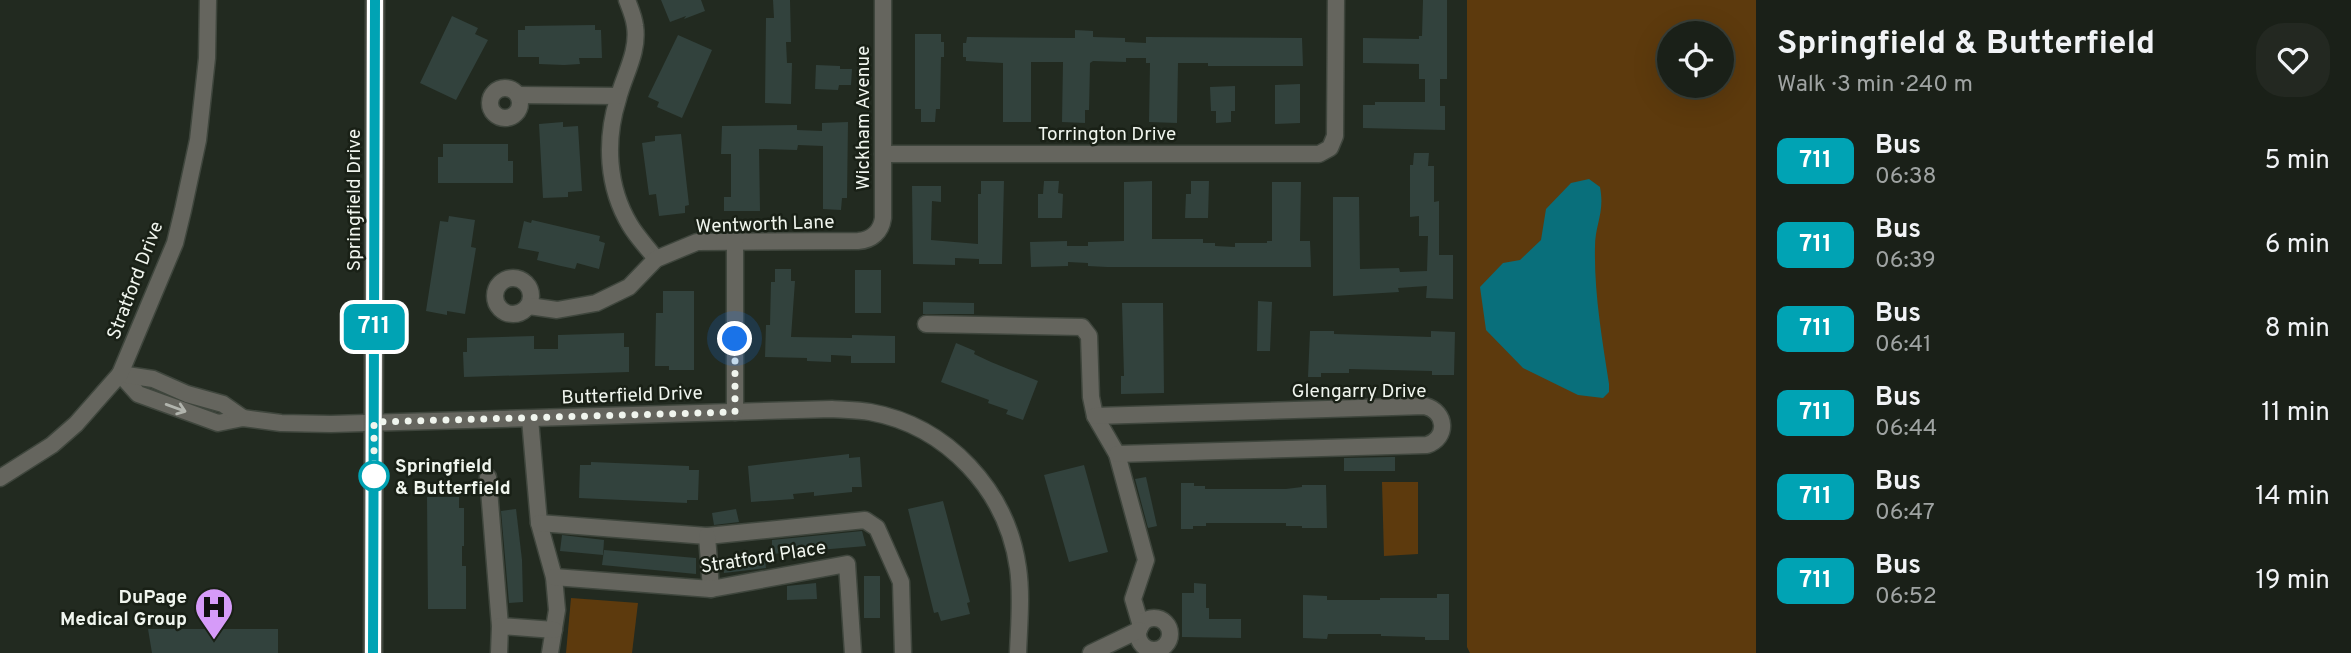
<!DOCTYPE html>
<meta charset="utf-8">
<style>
:root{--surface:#1a2018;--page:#232821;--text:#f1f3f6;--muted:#9fa3a2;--line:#383e37}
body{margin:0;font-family:Overpass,sans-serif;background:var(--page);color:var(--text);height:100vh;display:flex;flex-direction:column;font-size:26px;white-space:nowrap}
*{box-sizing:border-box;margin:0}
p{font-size:23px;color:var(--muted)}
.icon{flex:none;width:38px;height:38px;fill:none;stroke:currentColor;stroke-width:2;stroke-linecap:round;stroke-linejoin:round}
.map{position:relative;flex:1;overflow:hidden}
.sheet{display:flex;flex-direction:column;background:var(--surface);width:595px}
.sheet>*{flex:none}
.badge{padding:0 14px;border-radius:10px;font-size:24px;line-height:46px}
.fabs{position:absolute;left:1657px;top:21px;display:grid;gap:14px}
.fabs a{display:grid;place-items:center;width:77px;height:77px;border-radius:50%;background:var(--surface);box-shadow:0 7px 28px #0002,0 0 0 2px var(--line);font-size:35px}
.you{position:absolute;width:35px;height:35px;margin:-18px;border:5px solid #fff;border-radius:50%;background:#1a73e8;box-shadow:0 0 0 10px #1a73e833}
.map>.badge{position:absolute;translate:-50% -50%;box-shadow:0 0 0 4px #fff}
.round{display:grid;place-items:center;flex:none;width:74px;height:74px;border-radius:28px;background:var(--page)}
.headline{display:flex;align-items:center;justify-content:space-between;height:119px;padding:0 21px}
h1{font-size:33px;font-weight:700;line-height:52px}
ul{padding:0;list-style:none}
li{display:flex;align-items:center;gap:21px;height:84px;padding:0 21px}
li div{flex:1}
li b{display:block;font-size:26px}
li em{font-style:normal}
li .badge{min-width:77px;font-weight:700;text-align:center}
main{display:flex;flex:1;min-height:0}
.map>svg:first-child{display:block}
.green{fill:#5d3a0d;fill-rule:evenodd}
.water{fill:#096f7b}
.building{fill:#32423d}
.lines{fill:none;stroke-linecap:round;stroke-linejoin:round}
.minor-casing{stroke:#3f463d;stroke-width:19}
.tertiary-casing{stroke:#3f463d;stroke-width:21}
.minor{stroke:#65655e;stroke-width:16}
.tertiary{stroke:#65655e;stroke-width:18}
.oneway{stroke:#b1b4ad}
.line-casing{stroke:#fff;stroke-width:16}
.line{stroke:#00a3b4;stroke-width:10}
.walk{stroke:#f0f5ee;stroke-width:7;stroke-dasharray:0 12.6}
.stop-dot{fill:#fff;stroke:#00a3b4;stroke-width:3.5}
.labels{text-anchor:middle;stroke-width:5;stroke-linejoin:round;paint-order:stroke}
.street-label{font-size:19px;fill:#f0f5ee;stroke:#192016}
.stop-label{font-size:19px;font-weight:bold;fill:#f0f5ee;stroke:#192016;text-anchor:start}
.poi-label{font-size:19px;font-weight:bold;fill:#f0f5ee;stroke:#192016;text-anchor:end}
</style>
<main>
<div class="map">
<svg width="1756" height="653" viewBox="0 0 1756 653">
<rect width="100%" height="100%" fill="#222a20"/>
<!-- green -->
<g class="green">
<path d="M 1467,0 L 1756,0 L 1756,653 L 1470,653 L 1467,647 ZM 1670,33 L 1722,33 L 1722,86 L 1670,86 Z"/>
<polygon points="1382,482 1418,482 1418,554 1384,556"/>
<polygon points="571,598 638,603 632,653 566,653"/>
</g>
<!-- water -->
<path class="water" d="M 1589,179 L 1600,187 C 1605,213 1595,224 1595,247 C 1594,293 1602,338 1609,384 L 1609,392 L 1603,398 L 1578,395 L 1523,368 L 1486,330 L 1480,287 L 1503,263 L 1520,260 L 1541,240 L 1546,209 L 1571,183 Z"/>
<!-- building -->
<g class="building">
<polygon points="661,0 701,0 705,11 684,19 686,16 670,22"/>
<polygon points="773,0 790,0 791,42 786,42 787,63 792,63 791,104 765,103 766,18 774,18"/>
<polygon points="1423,0 1447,0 1447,79 1440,79 1440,106 1445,106 1445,130 1363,128 1363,105 1375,105 1375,102 1425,102 1425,79 1419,79 1419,64 1363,63 1363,38 1419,39 1419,36 1422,36"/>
<polygon points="452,16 478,28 475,34 488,40 456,100 420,83"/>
<polygon points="595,25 595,30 601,30 602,58 579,58 580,64 564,65 539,64 539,57 518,57 518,30 525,30 525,26"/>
<polygon points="1075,30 1093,31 1093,37 1125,38 1125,42 1146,43 1146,37 1302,38 1303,66 1208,66 1208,63 1178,63 1177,123 1149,122 1150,63 1146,63 1146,58 1126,58 1126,62 1093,61 1090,63 1089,110 1085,110 1085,123 1062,122 1063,62 1031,62 1031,122 1003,122 1003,63 966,61 966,57 963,57 963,43 966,43 967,37 1075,38"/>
<polygon points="915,34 941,34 941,42 944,42 944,57 941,57 940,109 936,109 935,122 921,122 921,109 915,109"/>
<polygon points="678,35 712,50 682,118 657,107 659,102 648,97"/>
<polygon points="816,65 840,66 840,69 852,69 851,85 839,85 838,90 815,89"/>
<polygon points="1300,84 1300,123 1275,124 1275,85"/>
<polygon points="1235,86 1235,111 1231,111 1231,122 1216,123 1216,111 1211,111 1210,87"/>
<polygon points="563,122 563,127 578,126 582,191 568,192 568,197 543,198 539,124"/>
<polygon points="848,122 847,198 842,198 841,210 823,209 823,146 798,145 797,150 759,149 760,211 724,211 724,197 731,197 731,154 721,154 722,126 797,125 797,130 822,131 822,123"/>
<polygon points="681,134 689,205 685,206 685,213 659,216 656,194 649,195 642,143 655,141 655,136"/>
<polygon points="443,144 508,144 508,161 513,161 513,183 438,183 438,157 443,157"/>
<polygon points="1414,153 1429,153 1428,166 1434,166 1434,202 1439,201 1439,255 1453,255 1453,299 1426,298 1427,286 1398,288 1399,292 1333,296 1333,197 1359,197 1360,269 1399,268 1400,272 1427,271 1428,236 1419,236 1419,216 1410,217 1410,165 1413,165"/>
<polygon points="981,181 1004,181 1002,264 979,264 979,259 955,258 955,265 913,264 912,186 941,186 941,202 932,201 931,240 978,244 978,194 981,194"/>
<polygon points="1044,181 1059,181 1058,193 1063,194 1062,218 1038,218 1038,194 1043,194"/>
<polygon points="1152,181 1152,239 1203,239 1203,243 1215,243 1215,246 1235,247 1235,243 1267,243 1267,241 1272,241 1272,182 1301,182 1300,241 1310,241 1311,267 1107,267 1088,266 1088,263 1068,262 1068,266 1031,267 1030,242 1067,241 1067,246 1088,246 1088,242 1124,241 1124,182"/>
<polygon points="1191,181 1209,181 1208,218 1185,218 1186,194 1191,194"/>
<polygon points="449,216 475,220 471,247 476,248 465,314 447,311 447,315 426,311 440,221 448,222"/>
<polygon points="532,220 600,236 599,241 605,243 599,269 577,263 575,269 561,266 537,260 539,252 518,248 524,221 531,223"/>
<polygon points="775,269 791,269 791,281 795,281 791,337 852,338 852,335 895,336 895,363 851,363 851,356 831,355 831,362 807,361 807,358 765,357 766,325 770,325 771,282 775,282"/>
<rect x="855" y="270" width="26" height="43"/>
<polygon points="663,291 694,291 694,370 669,370 669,366 655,366 656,313 663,313"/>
<polygon points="1258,301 1272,302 1270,351 1257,351"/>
<polygon points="923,302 974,303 974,314 923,314"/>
<polygon points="1122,303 1163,303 1164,393 1121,394 1121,376 1124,376"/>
<polygon points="1310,331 1334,331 1334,334 1431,337 1431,331 1455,332 1454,375 1432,375 1432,371 1349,369 1349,373 1321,373 1321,377 1308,377"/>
<polygon points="624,333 624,347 629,347 629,372 464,377 463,352 467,352 467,338 534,336 534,349 558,349 558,335"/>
<polygon points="956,343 975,351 974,354 991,362 1038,381 1023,420 1006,414 1008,410 988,403 989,400 941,382"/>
<polygon points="849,454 849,458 860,457 862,487 852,487 852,492 814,496 814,492 793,494 794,499 751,502 748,466"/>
<polygon points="1391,457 1395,457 1395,471 1344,471 1344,458"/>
<polygon points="591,462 689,466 689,470 699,470 698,500 687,500 687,503 579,498 580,465 591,465"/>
<polygon points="1084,465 1108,552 1069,562 1044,475"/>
<polygon points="1146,477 1157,526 1148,528 1135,479"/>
<polygon points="1181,483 1194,483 1194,486 1205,486 1205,489 1286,489 1302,487 1302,485 1326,485 1327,528 1302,528 1302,526 1286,526 1286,523 1206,523 1206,526 1193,526 1193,529 1181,529"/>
<polygon points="427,497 459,497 459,508 464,508 464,546 462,546 462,566 466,566 466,609 428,609"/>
<polygon points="943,501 970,602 967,603 970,614 941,621 938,612 934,613 908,509"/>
<polygon points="516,509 522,560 523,602 509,603 501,511"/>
<polygon points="736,509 739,522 714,525 712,513"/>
<polygon points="862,531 866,546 772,554 772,540"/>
<polygon points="562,535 604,540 603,555 560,551"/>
<polygon points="604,550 696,558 696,574 602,565"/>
<polygon points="764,552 766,568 724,573 722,558"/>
<rect x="864" y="576" width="16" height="42"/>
<polygon points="816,583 817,599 787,600 787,586"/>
<polygon points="1194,583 1206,584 1206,608 1209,608 1209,619 1241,619 1241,638 1182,637 1182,593 1194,593"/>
<polygon points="1437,594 1449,594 1449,640 1425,640 1425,637 1381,636 1381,634 1328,634 1327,639 1303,638 1303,595 1327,596 1327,600 1380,600 1380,598 1437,598"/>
<polygon points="148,629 278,629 278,653 152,653"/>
</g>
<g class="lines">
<defs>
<g id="minor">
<path d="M 627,0 C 630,8 634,17 635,26 C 639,52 624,75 618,99 C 605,140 607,187 630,225 C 637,237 648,248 656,259"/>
<circle cx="505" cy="103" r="15"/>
<polyline points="518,95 618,96"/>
<polyline points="883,154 1319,154 1330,148 1335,136 1336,0"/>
<circle cx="513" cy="296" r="18"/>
<path d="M 529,306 L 557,310 L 596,303 L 629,287 L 656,259 L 697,242 L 858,241 C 872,240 881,232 883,218 L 883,0"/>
<polyline points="926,324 1082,327 1089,336 1091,397 1095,416 1117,454 1146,560 1133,599 1141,626"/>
<path d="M 120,374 L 138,394 L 218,423 L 243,418 L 281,423 L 331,424 L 832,409 C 845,410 858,410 870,412 C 947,426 1007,490 1018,568 C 1022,595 1019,625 1018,653"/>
<polyline points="120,374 153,379 187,394 223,404 243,418"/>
<polyline points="735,412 735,243"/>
<path d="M 1095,416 L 1425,406 C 1447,412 1448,438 1427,445 L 1117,454"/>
<polyline points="530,419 539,523 554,577 557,610 550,653"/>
<polyline points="488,477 500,626"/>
<polyline points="0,478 52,445 76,424 120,374 175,243 183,210 198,140 207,58 208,0"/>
<polyline points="539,523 707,536 865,520 877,528 901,582 903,653"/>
<polyline points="707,536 711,589"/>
<polyline points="554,577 711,589 847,564 853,653"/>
<circle cx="1154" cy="634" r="16"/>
<polyline points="499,653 500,626 554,630"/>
<polyline points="1091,653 1139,630"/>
</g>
<polyline id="tertiary" points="373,653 375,0"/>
</defs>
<!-- minor casing -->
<use href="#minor" class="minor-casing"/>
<!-- tertiary casing -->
<use href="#tertiary" class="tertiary-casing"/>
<!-- minor -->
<use href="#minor" class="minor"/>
<!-- tertiary -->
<use href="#tertiary" class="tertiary"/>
</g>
<!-- one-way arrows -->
<defs><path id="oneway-shaft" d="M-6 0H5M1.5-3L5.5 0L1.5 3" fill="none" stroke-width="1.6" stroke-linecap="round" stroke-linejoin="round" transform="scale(1.75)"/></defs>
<use class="oneway" href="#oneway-shaft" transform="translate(176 408) rotate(20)"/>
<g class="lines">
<defs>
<polyline id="line" points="373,653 375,0"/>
</defs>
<!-- line casing -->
<use href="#line" class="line-casing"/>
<!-- line -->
<use href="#line" class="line"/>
<!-- walk -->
<polyline class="walk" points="374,476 374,422 735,412 735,339"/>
</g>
<!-- icons -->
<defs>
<symbol id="hospital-pin" viewBox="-11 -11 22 30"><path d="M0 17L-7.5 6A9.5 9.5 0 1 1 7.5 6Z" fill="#d69bf9" stroke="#192016"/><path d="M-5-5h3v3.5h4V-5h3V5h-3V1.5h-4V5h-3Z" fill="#111"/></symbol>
</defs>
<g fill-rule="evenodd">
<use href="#hospital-pin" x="192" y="585" width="44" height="60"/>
</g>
<!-- markers -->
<circle class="stop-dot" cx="374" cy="476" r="14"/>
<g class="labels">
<!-- street labels -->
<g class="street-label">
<text transform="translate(862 118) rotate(-90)" y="7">Wickham Avenue</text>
<text x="1107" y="140">Torrington Drive</text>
<text transform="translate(353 200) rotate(-90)" y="7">Springfield Drive</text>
<text transform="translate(765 223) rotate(-2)" y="7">Wentworth Lane</text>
<text transform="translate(134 280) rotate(-69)" y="7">Stratford Drive</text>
<text x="1359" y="397">Glengarry Drive</text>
<text transform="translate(632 394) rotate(-2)" y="7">Butterfield Drive</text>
<text transform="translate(763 556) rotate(-9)" y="7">Stratford Place</text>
</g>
<!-- stop labels -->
<g class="stop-label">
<text x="395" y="472">Springfield<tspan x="395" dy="22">&amp; Butterfield</tspan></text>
</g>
<!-- poi labels -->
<g class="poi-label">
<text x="187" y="603">DuPage<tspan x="187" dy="22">Medical Group</tspan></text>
</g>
</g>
</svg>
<div class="fabs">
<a><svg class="icon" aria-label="locate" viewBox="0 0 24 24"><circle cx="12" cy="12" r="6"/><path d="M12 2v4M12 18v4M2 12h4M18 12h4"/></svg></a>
</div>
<div class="you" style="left:735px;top:339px"></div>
<b class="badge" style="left:374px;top:327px;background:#00a3b4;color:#fff">711</b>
</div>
<section class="sheet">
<div class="headline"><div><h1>Springfield &amp; Butterfield</h1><p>Walk · 3 min · 240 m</p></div><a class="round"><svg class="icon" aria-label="heart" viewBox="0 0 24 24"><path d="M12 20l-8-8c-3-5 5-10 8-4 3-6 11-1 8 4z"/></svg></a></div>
<ul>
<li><span class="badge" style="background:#00a3b4;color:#fff">711</span><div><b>Bus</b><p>06:38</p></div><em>5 min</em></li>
<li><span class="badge" style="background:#00a3b4;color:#fff">711</span><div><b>Bus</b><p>06:39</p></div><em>6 min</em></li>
<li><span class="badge" style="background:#00a3b4;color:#fff">711</span><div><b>Bus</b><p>06:41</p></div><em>8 min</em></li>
<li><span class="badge" style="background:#00a3b4;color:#fff">711</span><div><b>Bus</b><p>06:44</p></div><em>11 min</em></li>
<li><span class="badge" style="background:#00a3b4;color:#fff">711</span><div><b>Bus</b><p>06:47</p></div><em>14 min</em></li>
<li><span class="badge" style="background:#00a3b4;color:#fff">711</span><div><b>Bus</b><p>06:52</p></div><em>19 min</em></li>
</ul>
</section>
</main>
